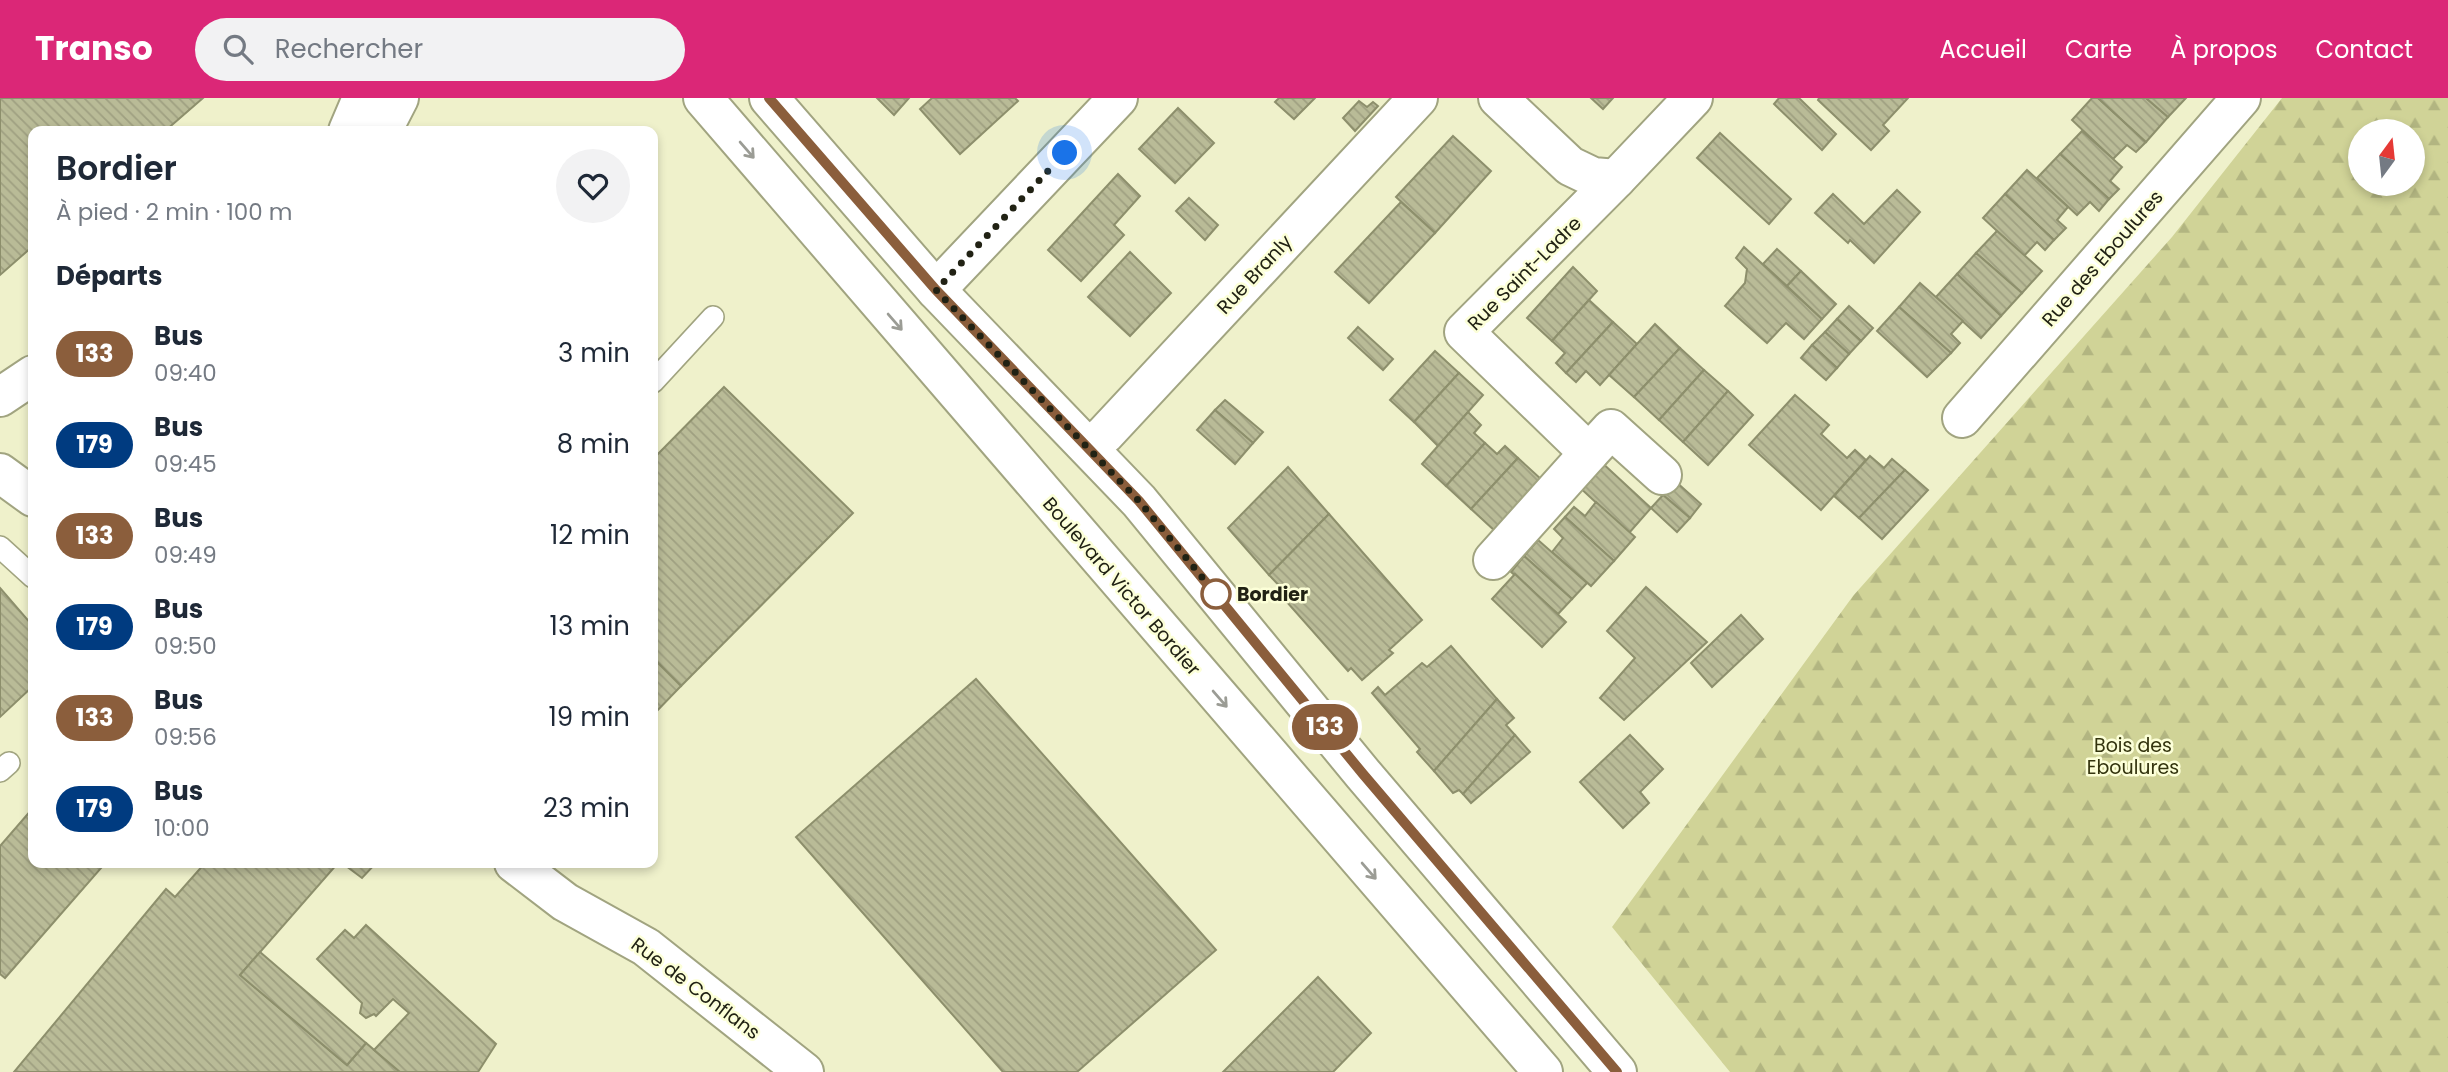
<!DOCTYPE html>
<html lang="fr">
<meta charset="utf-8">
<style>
:root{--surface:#fff;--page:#f2f2f3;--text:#1f2937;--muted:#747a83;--accent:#db2777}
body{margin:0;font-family:Poppins,sans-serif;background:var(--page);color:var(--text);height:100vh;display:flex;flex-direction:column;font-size:26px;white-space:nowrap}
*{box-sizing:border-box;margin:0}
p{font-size:23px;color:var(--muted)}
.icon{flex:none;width:38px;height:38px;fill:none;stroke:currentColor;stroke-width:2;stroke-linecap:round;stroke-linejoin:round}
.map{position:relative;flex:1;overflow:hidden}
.details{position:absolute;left:28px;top:28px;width:630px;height:742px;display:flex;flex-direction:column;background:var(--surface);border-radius:14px;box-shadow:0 4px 10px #0003}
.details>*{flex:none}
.badge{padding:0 14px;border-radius:23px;font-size:24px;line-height:46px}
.needle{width:46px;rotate:15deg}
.tools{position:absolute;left:2348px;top:21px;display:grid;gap:14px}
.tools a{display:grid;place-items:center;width:77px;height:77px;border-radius:50%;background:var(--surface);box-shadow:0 4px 10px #0003;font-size:35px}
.you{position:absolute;width:35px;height:35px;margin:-18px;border:5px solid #fff;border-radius:50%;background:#1a73e8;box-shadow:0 0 0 10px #1a73e833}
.map>.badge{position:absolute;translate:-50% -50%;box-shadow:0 0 0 4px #fff}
h2{padding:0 28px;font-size:26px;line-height:63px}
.round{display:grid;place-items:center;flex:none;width:74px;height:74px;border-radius:37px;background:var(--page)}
.headline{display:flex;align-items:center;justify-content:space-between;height:119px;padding:0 28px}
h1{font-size:33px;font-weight:600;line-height:52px}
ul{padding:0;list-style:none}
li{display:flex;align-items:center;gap:21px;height:91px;padding:0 28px}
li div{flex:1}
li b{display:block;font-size:26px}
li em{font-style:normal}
li .badge{min-width:77px;font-weight:700;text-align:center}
header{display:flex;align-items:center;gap:42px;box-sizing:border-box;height:98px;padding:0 35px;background:var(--accent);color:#fff}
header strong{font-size:33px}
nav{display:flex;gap:38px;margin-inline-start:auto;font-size:24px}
.search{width:490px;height:63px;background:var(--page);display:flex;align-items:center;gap:18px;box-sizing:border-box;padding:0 24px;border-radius:38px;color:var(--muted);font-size:26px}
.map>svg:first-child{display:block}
.forest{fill:url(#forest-firs);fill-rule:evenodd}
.building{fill:url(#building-back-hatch);stroke:#8d8f6c;stroke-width:2}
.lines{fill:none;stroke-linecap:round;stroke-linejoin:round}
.lane-casing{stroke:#a1a480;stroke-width:24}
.street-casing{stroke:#a1a480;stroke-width:42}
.secondary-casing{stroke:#a1a480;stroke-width:42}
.lane{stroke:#fff;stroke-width:21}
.street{stroke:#fff;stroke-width:38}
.secondary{stroke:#fff;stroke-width:38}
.oneway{stroke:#9b9c95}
.line-casing{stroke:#fff;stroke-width:16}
.line{stroke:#8b5e3c;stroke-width:10}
.walk{stroke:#212214;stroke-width:7;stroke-dasharray:0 12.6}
.stop-dot{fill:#fff;stroke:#8b5e3c;stroke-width:3.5}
.labels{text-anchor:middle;stroke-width:5;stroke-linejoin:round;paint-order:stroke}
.street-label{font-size:19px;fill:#212214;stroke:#fcffd8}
.stop-label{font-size:19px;font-weight:bold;fill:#212214;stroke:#fcffd8;text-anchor:start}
.park-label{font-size:19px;fill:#33340e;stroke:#fcffd8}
</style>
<header>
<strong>Transo</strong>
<div class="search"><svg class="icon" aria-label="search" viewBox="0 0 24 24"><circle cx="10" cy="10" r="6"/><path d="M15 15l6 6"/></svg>Rechercher</div>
<nav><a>Accueil</a><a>Carte</a><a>À propos</a><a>Contact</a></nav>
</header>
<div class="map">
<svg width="2448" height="974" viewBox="0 0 2448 974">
<defs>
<pattern id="forest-firs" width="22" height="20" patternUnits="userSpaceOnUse" patternTransform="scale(1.75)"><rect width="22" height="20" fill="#d0d397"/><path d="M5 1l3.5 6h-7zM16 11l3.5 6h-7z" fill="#b2b581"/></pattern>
<pattern id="building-back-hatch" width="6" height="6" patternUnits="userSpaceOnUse" patternTransform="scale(1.75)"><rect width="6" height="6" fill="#b9bb97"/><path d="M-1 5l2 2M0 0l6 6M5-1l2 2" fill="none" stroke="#9fa081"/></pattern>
</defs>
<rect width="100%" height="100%" fill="#eff1cb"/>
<!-- forest -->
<path class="forest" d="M 2282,0 L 2448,0 L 2448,974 L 1730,974 L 1612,829 L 1853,498 L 2172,139 ZM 2361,33 L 2413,33 L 2413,86 L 2361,86 Z"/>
<!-- building -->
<g class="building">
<polygon points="0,0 203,0 165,33 33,33 33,148 0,177"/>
<polygon points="877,0 909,0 894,17"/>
<polygon points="932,0 1015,0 1018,3 960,56 920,11"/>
<polygon points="1279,0 1315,0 1294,21 1275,4"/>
<polygon points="1591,0 1613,0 1603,11"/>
<polygon points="1779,0 1799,0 1836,36 1822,52 1774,6"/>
<polygon points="1819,0 1908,0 1883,27 1889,33 1871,52 1818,2"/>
<polygon points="2092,0 2098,0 2146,44 2136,54 2127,47 2113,61 2072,22"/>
<polygon points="2098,0 2146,0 2168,19 2146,44"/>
<polygon points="2146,0 2186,0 2168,19"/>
<polygon points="1359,3 1367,9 1373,4 1378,8 1355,33 1343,20"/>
<polygon points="1178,10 1214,45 1175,85 1139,51"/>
<polygon points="2082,33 2122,69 2110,83 2119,91 2109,101 2060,56"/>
<polygon points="1720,35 1791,101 1769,126 1697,60"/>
<polygon points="1453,38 1491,73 1435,135 1396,99"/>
<polygon points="2060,56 2109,101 2099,113 2090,104 2077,117 2037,80"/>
<polygon points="2027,72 2068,109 2057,122 2066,130 2054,142 2005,96"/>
<polygon points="1118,76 1140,98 1114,127 1124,137 1081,183 1048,152"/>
<polygon points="1897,92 1920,114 1874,165 1850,142 1848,145 1815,115 1833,96 1864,126"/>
<polygon points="2005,96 2054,142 2045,152 2037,144 2024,158 1983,120"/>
<polygon points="1189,100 1218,127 1205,142 1176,113"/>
<polygon points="1401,104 1435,135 1369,205 1335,174"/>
<polygon points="1997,133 2042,173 2022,195 1976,155"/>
<polygon points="1744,149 1822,221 1804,241 1786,225 1767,245 1725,208 1745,185 1747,171 1736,160"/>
<polygon points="1777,151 1801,173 1787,188 1763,166"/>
<polygon points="1130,154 1171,195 1130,238 1088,199"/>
<polygon points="1976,155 2022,195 2001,218 1957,176"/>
<polygon points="1573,169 1597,193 1552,243 1527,220"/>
<polygon points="1801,173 1836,206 1822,221 1787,188"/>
<polygon points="1957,176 2001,218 1981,240 1936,199"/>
<polygon points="1920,185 1963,223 1951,236 1960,245 1951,255 1899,209"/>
<polygon points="1589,202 1613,224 1566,275 1556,265 1565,255 1552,243"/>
<polygon points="1849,208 1873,230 1861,243 1837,221"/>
<polygon points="1899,209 1951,255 1927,279 1877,233"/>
<polygon points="1837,221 1861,243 1849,256 1825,234"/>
<polygon points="1613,224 1637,246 1600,287 1586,273 1576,284 1566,275"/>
<polygon points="1655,226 1680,250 1634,299 1609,277"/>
<polygon points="1358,229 1393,261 1383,272 1348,240"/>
<polygon points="1825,234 1849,256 1837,270 1812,247"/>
<polygon points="1812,247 1837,270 1826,282 1801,260"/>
<polygon points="1680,250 1704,272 1659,322 1634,299"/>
<polygon points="1435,253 1459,275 1414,324 1390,302"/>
<polygon points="1704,272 1728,293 1683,344 1659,322"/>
<polygon points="1459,275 1483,297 1438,348 1414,324"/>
<polygon points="724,289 853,415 681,588 653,560 653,361"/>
<polygon points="1728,293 1753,317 1708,367 1683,344"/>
<polygon points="1795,297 1829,327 1821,336 1847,360 1855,352 1866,362 1821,412 1749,347"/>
<polygon points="1225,302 1263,334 1253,345 1215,312"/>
<polygon points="1215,312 1253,345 1235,366 1197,332"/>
<polygon points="1468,314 1481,327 1474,335 1485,345 1446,388 1422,366"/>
<polygon points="1485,345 1497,356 1505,348 1518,360 1471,411 1446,388"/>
<polygon points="1870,358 1884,370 1892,361 1905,372 1859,420 1834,398"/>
<polygon points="1518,360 1542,382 1495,433 1471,411"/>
<polygon points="1599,362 1651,410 1629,435 1577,387"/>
<polygon points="1288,369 1329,416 1269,477 1228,430"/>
<polygon points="1905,372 1928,392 1882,441 1859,420"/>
<polygon points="1675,383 1701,406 1690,420 1663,397"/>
<polygon points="1663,397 1690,420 1677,434 1651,410"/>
<polygon points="1596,404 1635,439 1614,463 1565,419 1574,409 1585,418"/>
<polygon points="1329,416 1422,522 1389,552 1393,555 1362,582 1351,570 1348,573 1286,503 1290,499 1269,477"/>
<polygon points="1565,419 1614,463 1591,488 1552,454 1563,440 1554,431"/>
<polygon points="1538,442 1587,485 1572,501 1524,458"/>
<polygon points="1524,458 1572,501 1558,516 1511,474"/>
<polygon points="1515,476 1566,524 1542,549 1492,501"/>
<polygon points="1646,489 1707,544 1624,622 1600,600 1635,560 1607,533"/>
<polygon points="0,490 33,528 33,588 0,619"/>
<polygon points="1741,517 1763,541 1712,589 1691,565"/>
<polygon points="1451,548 1497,601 1434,673 1417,654 1420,651 1372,595 1378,589 1385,597 1422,565 1427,569"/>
<polygon points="653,560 681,588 653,617"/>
<polygon points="976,581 1216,852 1077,974 1003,974 796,739"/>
<polygon points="1497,601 1514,620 1506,627 1515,637 1463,696 1459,692 1453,695 1434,673"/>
<polygon points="1515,637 1530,654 1471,705 1463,696"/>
<polygon points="1630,637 1663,671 1640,694 1649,705 1623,730 1580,684"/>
<polygon points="33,710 33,765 97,765 102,769 5,880 0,876 0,748"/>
<polygon points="205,765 338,765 240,877 347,967 366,945 400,974 14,974 166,791 175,799"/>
<polygon points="342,765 376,765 362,780"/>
<polygon points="366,827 496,946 478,974 400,974 374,952 409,915 393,901 376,918 374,916 366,920 360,915 362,905 317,861 345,832 354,840"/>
<polygon points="260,854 366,945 347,967 240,877"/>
<polygon points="1318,879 1371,935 1333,974 1223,974"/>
</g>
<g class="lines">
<defs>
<g id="lane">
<polyline points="653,284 713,219"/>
<polyline points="0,449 33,479"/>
<polyline points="0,673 9,665"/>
</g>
<g id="street">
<polyline points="1498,0 1570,68 1593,79 1616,81"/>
<polyline points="936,192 1118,0"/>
<polyline points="1962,320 2241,0"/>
<polyline points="1089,350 1105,336 1418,0"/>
<polyline points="0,375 33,399"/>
<polyline points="1662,377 1611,331 1589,355 1464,234 1616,81 1693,0"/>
<polyline points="1493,462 1589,355"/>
<polyline points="514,765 565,804 646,849 804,974"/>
</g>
<g id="secondary">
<polyline points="703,0 1543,974"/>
<polyline points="769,0 936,192 1139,403 1363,676 1617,974"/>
<polyline points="348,33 362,0"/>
<polyline points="382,33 399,0"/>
<polyline points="0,299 33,277"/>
</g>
</defs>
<!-- lane casing -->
<use href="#lane" class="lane-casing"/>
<!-- street casing -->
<use href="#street" class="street-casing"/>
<!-- secondary casing -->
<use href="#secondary" class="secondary-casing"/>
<!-- lane -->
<use href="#lane" class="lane"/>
<!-- street -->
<use href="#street" class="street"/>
<!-- secondary -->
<use href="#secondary" class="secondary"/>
</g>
<!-- one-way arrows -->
<defs><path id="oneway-shaft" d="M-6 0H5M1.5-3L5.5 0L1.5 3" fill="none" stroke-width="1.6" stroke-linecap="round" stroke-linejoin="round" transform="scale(1.75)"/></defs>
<g class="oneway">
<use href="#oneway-shaft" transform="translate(747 52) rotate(49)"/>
<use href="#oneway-shaft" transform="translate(895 224) rotate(49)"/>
<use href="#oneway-shaft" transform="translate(1220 601) rotate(49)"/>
<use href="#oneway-shaft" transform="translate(1369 773) rotate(49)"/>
</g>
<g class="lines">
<defs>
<polyline id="line" points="769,0 936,192 1139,403 1363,676 1617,974"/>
</defs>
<!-- line casing -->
<use href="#line" class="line-casing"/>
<!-- line -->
<use href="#line" class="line"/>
<!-- walk -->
<polyline class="walk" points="1065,55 936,192 1139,403 1216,496"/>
</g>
<!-- markers -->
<circle class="stop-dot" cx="1216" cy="496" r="14"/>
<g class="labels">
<!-- street labels -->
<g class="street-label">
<text transform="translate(2102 160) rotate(-49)" y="7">Rue des Eboulures</text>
<text transform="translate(1524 175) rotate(-45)" y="7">Rue Saint-Ladre</text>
<text transform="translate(1254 176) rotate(-47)" y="7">Rue Branly</text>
<text transform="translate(1122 488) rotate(49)" y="7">Boulevard Victor Bordier</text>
<text transform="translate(696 890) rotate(37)" y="7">Rue de Conflans</text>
</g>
<!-- stop labels -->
<g class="stop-label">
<text x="1237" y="503">Bordier</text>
</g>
<!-- park labels -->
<g class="park-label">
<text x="2133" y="654">Bois des<tspan x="2133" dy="22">Eboulures</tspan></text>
</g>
</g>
</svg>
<div class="tools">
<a><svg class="needle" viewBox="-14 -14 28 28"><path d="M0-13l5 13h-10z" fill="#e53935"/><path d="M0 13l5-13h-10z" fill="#747a83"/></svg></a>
</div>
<div class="you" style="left:1065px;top:55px"></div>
<b class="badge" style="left:1325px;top:629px;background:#8b5e3c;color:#fff">133</b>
<section class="details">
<div class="headline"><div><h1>Bordier</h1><p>À pied · 2 min · 100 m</p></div><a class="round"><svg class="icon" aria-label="heart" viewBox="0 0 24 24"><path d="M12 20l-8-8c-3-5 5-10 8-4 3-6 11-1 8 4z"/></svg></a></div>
<h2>Départs</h2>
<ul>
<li><span class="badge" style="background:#8b5e3c;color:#fff">133</span><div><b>Bus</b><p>09:40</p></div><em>3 min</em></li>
<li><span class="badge" style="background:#003b80;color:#fff">179</span><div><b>Bus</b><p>09:45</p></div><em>8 min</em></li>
<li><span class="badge" style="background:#8b5e3c;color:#fff">133</span><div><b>Bus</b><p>09:49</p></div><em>12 min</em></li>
<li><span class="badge" style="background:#003b80;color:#fff">179</span><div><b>Bus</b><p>09:50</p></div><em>13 min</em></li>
<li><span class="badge" style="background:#8b5e3c;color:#fff">133</span><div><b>Bus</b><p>09:56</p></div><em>19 min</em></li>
<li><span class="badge" style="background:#003b80;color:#fff">179</span><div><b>Bus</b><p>10:00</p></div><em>23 min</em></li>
</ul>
</section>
</div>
